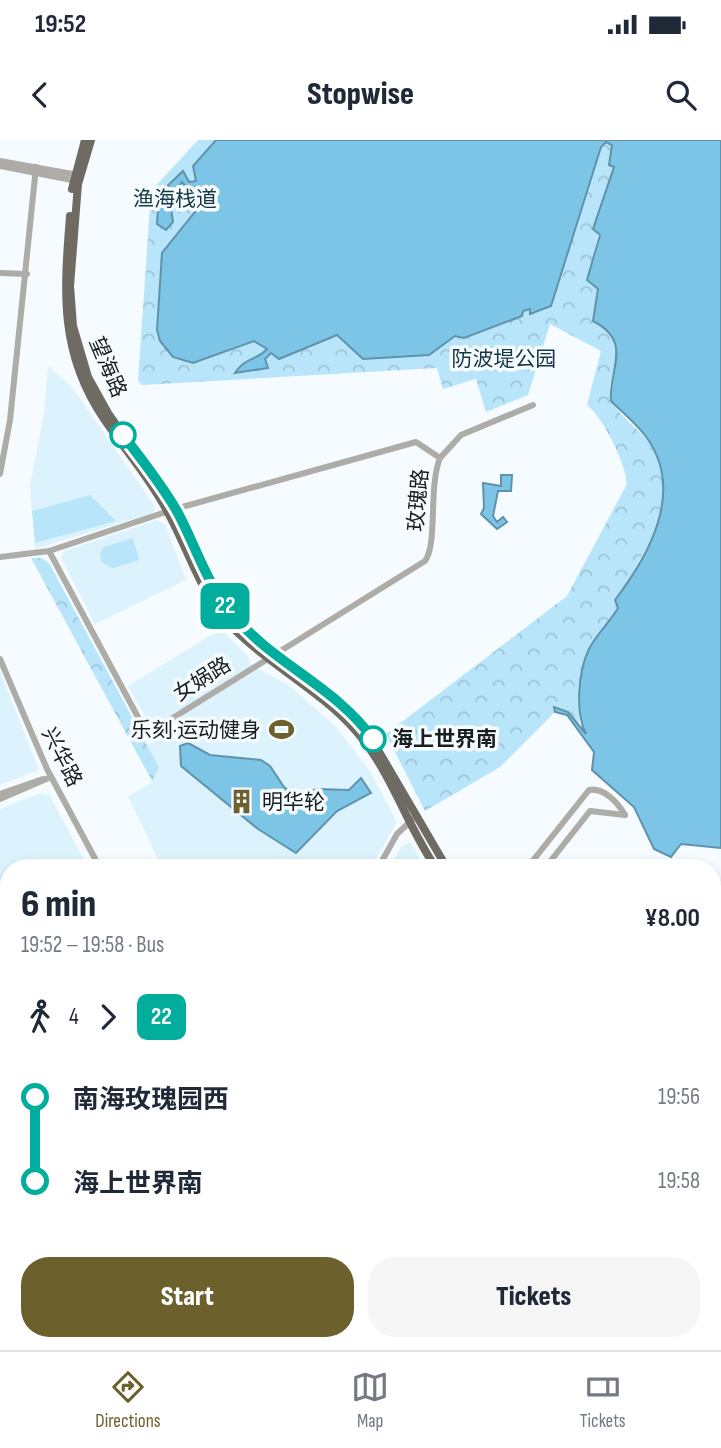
<!DOCTYPE html>
<meta charset="utf-8">
<style>
:root{--surface:#fff;--page:#f6f6f7;--text:#1f2937;--muted:#747a83;--line:#e0e1e3;--accent:#6c602d}
body{margin:0;font-family:"Sofia Sans Condensed","Noto Sans SC",sans-serif;background:var(--page);color:var(--text);height:100vh;display:flex;flex-direction:column;font-size:26px;white-space:nowrap}
*{box-sizing:border-box;margin:0}
p{font-size:23px;color:var(--muted)}
.icon{flex:none;width:38px;height:38px;fill:none;stroke:currentColor;stroke-width:2;stroke-linecap:round;stroke-linejoin:round}
.map{position:relative;flex:1;overflow:hidden}
.sheet{position:absolute;left:0px;top:719px;width:721px;height:492px;display:flex;flex-direction:column;background:var(--surface);border-radius:28px 28px 0 0;box-shadow:0 4px 10px #0003}
.sheet>*{flex:none}
.badge{padding:0 14px;border-radius:10px;font-size:24px;line-height:46px}
.map>.badge{position:absolute;translate:-50% -50%;box-shadow:0 0 0 4px #fff}
.legs{display:flex;align-items:center;gap:10px;height:77px;padding:0 21px;font-size:23px}
.legs p{margin-inline-start:auto}
.overview{display:flex;align-items:center;justify-content:space-between;height:119px;padding:0 21px}
h1{font-size:38px;font-weight:800;line-height:52px}
.button{display:flex;gap:14px;margin-top:auto;padding:14px 21px}
.button a{flex:1;height:80px;border-radius:28px;background:var(--accent);color:#fff;font-size:28px;font-weight:800;line-height:80px;text-align:center}
.button a+a{background:var(--page);color:var(--text)}
ul{padding:0 21px;list-style:none}
li{display:flex;align-items:center;gap:24px;height:84px;font-size:26px}
li i{display:grid;place-items:center;width:10px;height:100%;margin:0 9px;background:currentColor}
li i::after{content:'';width:18px;height:18px;margin:-9px;border:5px solid;border-radius:50%;background:var(--surface)}
li p{margin-inline-start:auto}
li:first-child i{background:linear-gradient(#0000 50%,currentColor 0)}
li:last-child i{background:linear-gradient(currentColor 50%,#0000 0)}
.status{display:flex;justify-content:space-between;align-items:center;height:49px;padding:0 35px;background:var(--surface);direction:ltr}
.status svg{height:19px;fill:currentColor}
header{display:flex;justify-content:space-between;align-items:center;height:91px;padding:0 21px;background:var(--surface);font-size:32px;font-weight:800}
.tab-bar{display:flex;justify-content:space-around;align-items:center;height:98px;border-top:2px solid var(--line);background:var(--surface);font-size:19px;color:var(--muted)}
.tab-bar a{display:grid;justify-items:center;gap:4px}
.tab-bar .selected{color:var(--accent)}
.map>svg:first-child{display:block}
.built{fill:#dcf2fd}
.forest{fill:url(#forest-firs)}
.park{fill:url(#park-crowns)}
.garden{fill:#b9e5fb}
.water{fill:#7dc5e7;stroke:#5f93ab;stroke-width:2}
.lines{fill:none;stroke-linecap:round;stroke-linejoin:round}
.major-tunnel{stroke:#d4dadd;stroke-width:8;stroke-dasharray:8 4;stroke-linecap:butt}
.minor{stroke:#adaca6;stroke-width:6}
.major{stroke:#6e6c62;stroke-width:8}
.line-1-casing{stroke:#fff;stroke-width:16}
.line-1{stroke:#01ad9c;stroke-width:10}
.stop-1-dot{fill:#fff;stroke:#01ad9c;stroke-width:3.5}
.labels{text-anchor:middle;stroke-width:7;stroke-linejoin:round;paint-order:stroke}
.park-label{font-size:21px;fill:#153645;stroke:#f5fbfe}
.street-label{font-size:21px;fill:#181d1f;stroke:#f5fbfe}
.poi-label{font-size:21px;fill:#181d1f;stroke:#f5fbfe;text-anchor:end}
.stop-label{font-size:21px;font-weight:bold;fill:#181d1f;stroke:#f5fbfe;text-anchor:start}
</style>
<div class="status"><b>19:52</b><svg viewBox="0 0 49 12"><path d="M0 12V9h3v3zM5 12V6h3v6zM10 12V3h3v9zM15 12V0h3v12zM26 1h20v11H26zM47 4h2v5h-2z"/></svg></div>
<header><svg class="icon" aria-label="back" viewBox="0 0 24 24"><path d="M15 5l-7 7 7 7"/></svg>Stopwise<svg class="icon" aria-label="search" viewBox="0 0 24 24"><circle cx="10" cy="10" r="6"/><path d="M15 15l6 6"/></svg></header>
<div class="map">
<svg width="721" height="1210" viewBox="0 0 721 1210">
<defs>
<pattern id="forest-firs" width="22" height="20" patternUnits="userSpaceOnUse" patternTransform="scale(1.75)"><rect width="22" height="20" fill="#8cd4f7"/><path d="M5 1l3.5 6h-7zM16 11l3.5 6h-7z" fill="#78b6d3"/></pattern>
<pattern id="park-crowns" width="20" height="18" patternUnits="userSpaceOnUse" patternTransform="scale(1.75)"><rect width="20" height="18" fill="#b9e5fb"/><path d="M2 6a3 3 0 1 1 6 0M12 15a3 3 0 1 1 6 0" fill="none" stroke="#9ec4d7"/></pattern>
</defs>
<rect width="100%" height="100%" fill="#f5fbfe"/>
<!-- built -->
<g class="built">
<polygon points="48,226 72,247 155,367 153,373 35,409 30,346 44,273"/>
<polygon points="157,380 165,385 186,440 95,484 61,418 64,411"/>
<polygon points="221,489 248,516 250,524 290,546 337,588 370,631 397,682 371,728 151,728 158,719 128,656 150,644 159,627 148,606 157,598 128,546"/>
<polygon points="0,531 39,630 0,645"/>
<polygon points="41,653 50,656 88,728 9,728 9,744 0,739 0,669"/>
<polygon points="410,702 426,728 389,728 401,707"/>
<polygon points="0,769 9,774 9,851 0,846"/>
<polygon points="719,1041 721,1041 719,1168 712,1157 712,1046"/>
</g>
<!-- forest -->
<polygon class="forest" points="721,843 721,1010 712,1015 712,846"/>
<!-- park -->
<g class="park">
<path d="M 198,0 L 216,0 L 193,26 L 201,67 L 162,113 L 157,189 L 160,201 L 173,217 L 193,223 L 254,201 L 279,219 L 337,195 L 364,219 L 429,215 L 455,196 L 464,198 L 523,171 L 551,166 L 601,7 L 606,2 L 613,6 L 609,24 L 615,26 C 603,64 598,102 587,140 L 598,148 L 593,181 C 642,210 600,233 612,260 C 622,283 647,290 657,317 C 677,373 647,401 626,446 C 621,456 619,467 613,476 C 606,487 594,498 589,510 C 580,532 579,560 579,584 L 568,572 L 554,567 L 555,572 L 500,627 L 425,671 L 386,594 L 567,456 L 627,344 C 626,324 603,277 587,265 L 601,211 L 550,184 L 528,255 L 486,272 L 476,239 L 443,249 L 437,228 L 142,245 L 138,241 L 151,51 Z"/>
<polygon points="31,418 42,418 49,423 159,627 152,641"/>
<polygon points="50,1202 258,1202 251,1210 42,1210"/>
</g>
<!-- garden -->
<g class="garden">
<polygon points="90,355 116,381 35,403 32,371"/>
<polygon points="133,398 139,420 113,428 101,422 100,412 104,407"/>
</g>
<!-- water -->
<g class="water">
<path d="M 216,0 L 721,0 L 721,708 L 681,704 L 671,717 L 654,709 L 634,667 L 592,630 L 594,612 L 567,575 L 555,572 L 554,567 L 568,572 L 586,594 C 575,573 578,532 589,509 C 596,495 610,482 618,468 L 615,460 C 649,415 685,352 647,298 C 638,285 621,271 611,261 C 608,230 634,202 593,181 L 598,149 L 587,140 L 600,95 L 593,89 L 614,27 L 609,25 L 612,5 L 606,2 L 601,7 L 551,166 L 530,174 L 530,169 L 523,171 L 522,176 L 464,198 L 455,196 L 429,215 L 363,219 L 337,195 L 279,219 L 271,213 L 265,219 L 268,228 L 235,233 C 245,217 256,221 267,209 L 254,201 L 193,223 L 173,217 L 160,201 L 157,190 L 162,113 L 202,63 L 200,54 L 191,53 L 182,42 L 170,61 L 173,82 L 166,90 L 157,84 L 159,54 L 183,31 L 189,42 L 196,41 L 193,26 Z"/>
<polygon points="501,335 512,335 511,351 498,351 493,376 497,382 503,377 507,382 497,389 481,374 484,368 483,343 501,346"/>
<polygon points="188,603 210,615 261,620 270,626 284,647 293,654 304,655 316,649 349,650 361,638 371,653 337,671 296,713 258,689 181,626 180,606"/>
</g>
<g class="lines">
<!-- major-tunnel -->
<g class="major-tunnel">
<polyline points="712,914 721,919"/>
<polyline points="712,928 721,933"/>
</g>
<!-- minor -->
<g class="minor">
<polyline points="0,21 78,35"/>
<polyline points="0,26 77,41"/>
<polyline points="0,133 27,134"/>
<polyline points="440,318 461,295 533,265"/>
<polyline points="0,334 10,280 36,27"/>
<path d="M 0,417 L 49,411 L 175,369 L 416,302 L 440,318 C 428,348 438,404 425,421 L 147,594 L 49,411"/>
<polyline points="0,519 47,629 100,728"/>
<polyline points="0,654 43,639"/>
<polyline points="0,659 51,637"/>
<polyline points="378,728 397,694 413,679"/>
<path d="M 527,728 L 589,650 C 604,647 618,663 625,675"/>
<polyline points="545,728 590,671 625,675"/>
<polyline points="712,841 721,838"/>
<polyline points="712,873 721,869"/>
<polyline points="0,1015 9,1020"/>
<polyline points="0,1040 9,1046 0,1056"/>
<polyline points="0,1187 9,1181"/>
<polyline points="207,1202 207,1210"/>
<polyline points="300,1202 301,1210"/>
<polyline points="341,1202 342,1210"/>
<polyline points="465,1202 469,1210"/>
<polyline points="4,1210 16,1202"/>
<polyline points="265,1210 274,1202"/>
<polyline points="560,1210 565,1202"/>
</g>
<!-- major -->
<g class="major">
<polyline points="91,0 78,44 70,146 73,186 88,237 108,273 175,369 200,426 225,466 248,490 321,546 364,586 447,728"/>
<polyline points="72,49 85,0"/>
<path d="M 70,76 C 64,152 59,213 104,279 C 125,310 150,338 167,371 C 189,410 199,452 231,486 C 269,525 320,550 356,591 C 391,631 406,684 436,728"/>
<polyline points="0,753 9,757"/>
<polyline points="0,760 9,765"/>
<polyline points="0,855 9,860"/>
<polyline points="0,866 9,871"/>
<polyline points="712,1030 721,1024"/>
<polyline points="713,1036 721,1034"/>
<polyline points="712,1182 721,1196"/>
<polyline points="712,1202 717,1210"/>
</g>
</g>
<g class="lines">
<defs>
<path id="line-1" d="M 123,295 C 142,320 163,346 178,373 C 197,409 207,445 234,476 C 274,524 336,547 373,599"/>
</defs>
<!-- line-1 casing -->
<use href="#line-1" class="line-1-casing"/>
<!-- line-1 -->
<use href="#line-1" class="line-1"/>
</g>
<!-- icons -->
<defs>
<symbol id="stadium-bare" viewBox="-9 -9 18 18"><path d="M0-5a6.5 5 0 1 0 0 10a6.5 5 0 1 0 0-10ZM-3.5-1.8h7v3.6h-7Z" fill="#6c602d" stroke="#f5fbfe" stroke-width="2.5" paint-order="stroke"/></symbol>
<symbol id="building-bare" viewBox="-9 -9 18 18"><path d="M-4-6H4V6H1V3H-1V6H-4ZM-2.5-4.3h1.7v1.8h-1.7ZM.8-4.3h1.7v1.8H.8ZM-2.5-1h1.7V.8h-1.7ZM.8-1h1.7V.8H.8Z" fill="#6c602d" stroke="#f5fbfe" stroke-width="2.5" paint-order="stroke"/></symbol>
</defs>
<g fill-rule="evenodd">
<use href="#stadium-bare" x="264" y="572" width="35" height="35"/>
<use href="#building-bare" x="224" y="644" width="35" height="35"/>
</g>
<!-- markers -->
<g class="stop-1-dot">
<circle cx="123" cy="295" r="12"/>
<circle cx="373" cy="599" r="12"/>
</g>
<g class="labels">
<!-- park labels -->
<g class="park-label">
<text x="175" y="66">渔海栈道</text>
<text x="504" y="226">防波堤公园</text>
</g>
<!-- street labels -->
<g class="street-label">
<text transform="translate(108 227) rotate(67)" y="7">望海路</text>
<text transform="translate(418 360) rotate(-85)" y="7">玫瑰路</text>
<text transform="translate(202 539) rotate(-32)" y="7">女娲路</text>
<text transform="translate(62 617) rotate(63)" y="7">兴华路</text>
</g>
<!-- poi labels -->
<g class="poi-label">
<text x="261" y="597">乐刻·运动健身</text>
<text x="262" y="669" text-anchor="start">明华轮</text>
</g>
<!-- stop labels -->
<g class="stop-label">
<text x="392" y="606">海上世界南</text>
</g>
</g>
</svg>
<b class="badge" style="left:225px;top:466px;background:#01ad9c;color:#fff">22</b>
<section class="sheet">
<div class="overview"><div><h1>6 min</h1><p>19:52 – 19:58 · Bus</p></div><b>¥8.00</b></div>
<div class="legs"><svg class="icon" aria-label="walk" viewBox="0 0 24 24"><circle cx="13" cy="4" r="2"/><path d="M13 8l-2 6 4 7M11 14l-3 7M7 12l3-4h3l4 4"/></svg>4<svg class="icon" aria-label="forward" viewBox="0 0 24 24"><path d="M9 5l7 7-7 7"/></svg><b class="badge" style="background:#01ad9c;color:#fff">22</b></div>
<ul>
<li><i style="color:#01ad9c"></i><b>南海玫瑰园西</b><p>19:56</p></li>
<li><i style="color:#01ad9c"></i><b>海上世界南</b><p>19:58</p></li>
</ul>
<div class="button"><a>Start</a><a>Tickets</a></div>
</section>
</div>
<nav class="tab-bar">
<a class="selected"><svg class="icon" aria-label="directions" viewBox="0 0 24 24"><path d="M12 3l9 9-9 9-9-9zM9 14v-3h6M13 9l2 2-2 2"/></svg>Directions</a>
<a><svg class="icon" aria-label="map" viewBox="0 0 24 24"><path d="M3 6l6-2 6 2 6-2v14l-6 2-6-2-6 2zM9 4v14M15 6v14"/></svg>Map</a>
<a><svg class="icon" aria-label="tickets" viewBox="0 0 24 24"><path d="M3 7h18v10H3zM15 7v10"/></svg>Tickets</a>
</nav>
